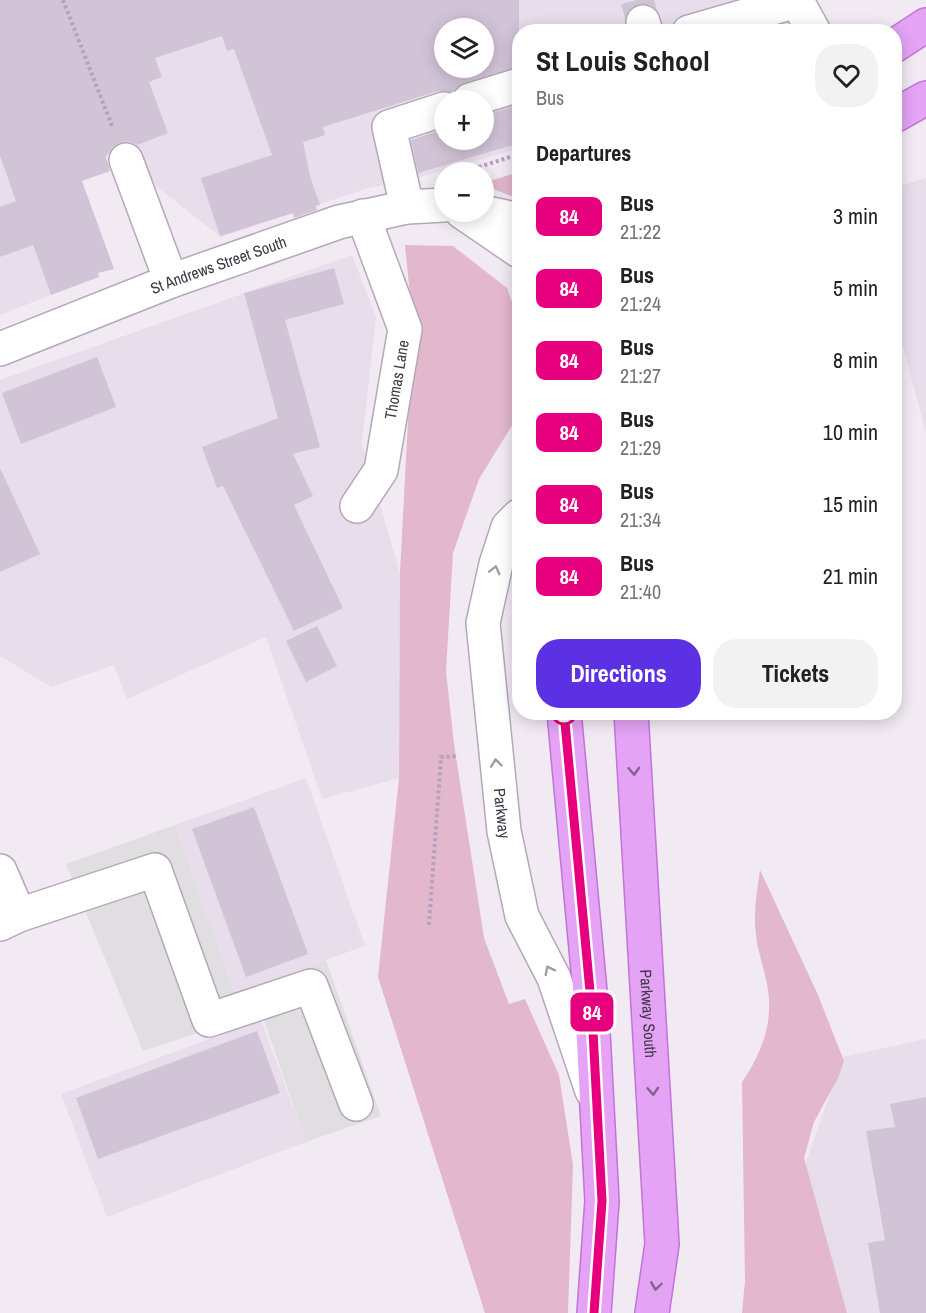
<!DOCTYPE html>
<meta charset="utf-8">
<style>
:root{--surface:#fff;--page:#f2f2f2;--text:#202124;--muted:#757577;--accent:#5c31e3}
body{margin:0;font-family:"Archivo Narrow",sans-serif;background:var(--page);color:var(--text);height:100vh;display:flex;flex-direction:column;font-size:22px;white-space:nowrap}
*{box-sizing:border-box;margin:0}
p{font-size:20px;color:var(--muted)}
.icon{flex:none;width:33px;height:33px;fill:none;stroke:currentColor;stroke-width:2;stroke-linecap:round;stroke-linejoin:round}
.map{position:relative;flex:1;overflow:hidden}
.panel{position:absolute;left:512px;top:24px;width:390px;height:696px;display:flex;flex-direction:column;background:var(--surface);border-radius:24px;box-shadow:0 3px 15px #0003}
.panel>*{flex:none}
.badge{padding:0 12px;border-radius:9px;font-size:21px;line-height:39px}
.controls{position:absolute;left:434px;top:18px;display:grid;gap:12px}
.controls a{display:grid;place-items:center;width:60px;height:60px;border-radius:50%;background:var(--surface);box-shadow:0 3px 15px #0003;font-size:30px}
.map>.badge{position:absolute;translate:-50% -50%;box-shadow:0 0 0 3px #fff}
h2{padding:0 24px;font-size:22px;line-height:54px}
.round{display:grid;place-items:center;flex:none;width:63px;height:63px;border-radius:24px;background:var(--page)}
.head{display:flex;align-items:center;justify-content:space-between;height:102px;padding:0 24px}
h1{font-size:28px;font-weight:800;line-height:45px}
.cta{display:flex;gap:12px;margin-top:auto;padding:12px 24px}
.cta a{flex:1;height:69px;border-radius:24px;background:var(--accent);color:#fff;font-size:24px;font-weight:800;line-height:69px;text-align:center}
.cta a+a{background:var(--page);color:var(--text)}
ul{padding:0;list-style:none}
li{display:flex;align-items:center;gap:18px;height:72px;padding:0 24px}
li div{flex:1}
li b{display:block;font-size:22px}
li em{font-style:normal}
li .badge{min-width:66px;font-weight:700;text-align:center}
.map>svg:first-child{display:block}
.residential{fill:#e8ddeb;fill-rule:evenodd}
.green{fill:#e3b8cc}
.parking{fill:#e1dee2}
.building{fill:#d1c4d7;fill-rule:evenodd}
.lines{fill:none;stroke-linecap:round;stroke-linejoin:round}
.minor-tunnel{stroke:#cec7d1;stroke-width:33;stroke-dasharray:33 16;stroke-linecap:butt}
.minor-casing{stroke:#b4a8b8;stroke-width:36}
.major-casing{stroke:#c274d7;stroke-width:36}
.path{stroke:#b6a0be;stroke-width:4;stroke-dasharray:3 3;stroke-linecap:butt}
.minor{stroke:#fff;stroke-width:33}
.major{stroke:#e4a3f4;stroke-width:33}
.oneway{stroke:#a09ca3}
.oneway2{stroke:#83638c}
.line-casing{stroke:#fff;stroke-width:14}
.line{stroke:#e6007e;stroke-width:9}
.stop-dot{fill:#fff;stroke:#e6007e;stroke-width:3}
.labels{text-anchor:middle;stroke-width:5;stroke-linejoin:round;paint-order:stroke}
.street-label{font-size:16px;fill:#423947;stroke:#fff}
</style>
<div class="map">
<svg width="926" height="1313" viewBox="0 0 926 1313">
<rect width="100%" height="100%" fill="#f1eaf3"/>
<!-- residential -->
<g class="residential">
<path d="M 0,0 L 752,0 L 713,31 L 519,32 L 519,148 L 414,179 L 368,188 L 221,237 L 130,166 ZM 444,28 L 483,28 L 483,68 L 444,68 ZM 444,100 L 483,100 L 483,140 L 444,140 Z"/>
<polygon points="0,156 51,295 0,315"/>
<polygon points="926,178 926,432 894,315 894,188"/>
<polygon points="352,255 376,317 362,443 400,573 399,778 322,799 266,637 127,699 114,665 51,687 0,656 0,380"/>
<polygon points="306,778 365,946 234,992 175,825"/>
<polygon points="261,1020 306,1142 107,1217 61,1094"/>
<polygon points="926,1039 926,1313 827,1313 798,1185 843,1057"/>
</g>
<!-- green -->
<g class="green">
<polygon points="519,172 519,199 483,185 483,183"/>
<polygon points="405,245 453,246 507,288 519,321 519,414 479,479 453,553 446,671 454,744 484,938 509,1004 525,999 559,1075 573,1165 568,1313 485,1313 378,977 399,778 400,573 413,326"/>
<path d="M 760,870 L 818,995 L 844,1061 L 838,1078 L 814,1122 L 804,1158 L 847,1313 L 742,1313 L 745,1281 L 742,1082 C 759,1058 771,1029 769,999 C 768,977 758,956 756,935 C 753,913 757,891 760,870 Z"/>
</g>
<!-- parking -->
<polygon class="parking" points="175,825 234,992 326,960 381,1116 306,1142 261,1012 143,1051 66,864"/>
<!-- building -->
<g class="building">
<path d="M 0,0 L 519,0 L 519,67 L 465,82 L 457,87 L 453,93 L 447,91 L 438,91 L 323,127 L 325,135 L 303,142 L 310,176 L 320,205 L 316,206 L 317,210 L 294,218 L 293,213 L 220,236 L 201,178 L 272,155 L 234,49 L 227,51 L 222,36 L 155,58 L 162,77 L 149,82 L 168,133 L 137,145 L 129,141 L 119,143 L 112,148 L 106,157 L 110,171 L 82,181 L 114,269 L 98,273 L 99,277 L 51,295 L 33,245 L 0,257 L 0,207 L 16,201 L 0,156 ZM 444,28 L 483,28 L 483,68 L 444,68 Z"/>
<polygon points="519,105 519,143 418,173 411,140 444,129 444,140 483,140 483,116"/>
<polygon points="334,268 344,304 285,320 320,447 293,454 313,496 294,505 343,608 294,631 223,486 217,488 202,447 278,418 244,293"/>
<polygon points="97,357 116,407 21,444 2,393"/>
<polygon points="0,468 40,554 0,572"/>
<polygon points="317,626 337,666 306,682 286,641"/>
<polygon points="254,807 308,954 246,977 192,829"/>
<polygon points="257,1031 280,1093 98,1159 76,1098"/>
<polygon points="926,1097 926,1313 880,1313 868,1243 885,1240 866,1131 895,1127 890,1104"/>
</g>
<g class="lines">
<!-- minor-tunnel -->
<polyline class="minor-tunnel" points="637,0 643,22"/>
<defs>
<g id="minor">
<polyline points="643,22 646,32"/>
<polyline points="689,32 797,1 814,32"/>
<polyline points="470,100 519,85"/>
<polyline points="126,160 171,281"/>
<polyline points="407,207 389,127 444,109"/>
<polyline points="462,212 519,251"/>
<polyline points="483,212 519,220"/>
<path id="s1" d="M 0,349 L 171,281 L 339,222 L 407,207 L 444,205"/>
<path id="s2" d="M 357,506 L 381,470 L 405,329 L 363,216"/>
<path id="s3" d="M 519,516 L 508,527 L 496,564 L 483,623 L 504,831 L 522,916 L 554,978 L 592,1091"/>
<polyline points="0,871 19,915"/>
<polyline points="0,924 19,915 155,870 209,1020 311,986 356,1104"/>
</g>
<g id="major">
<polyline points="894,46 926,25"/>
<polyline points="894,116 926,98"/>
<polyline points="564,712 592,1013 602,1201 594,1313"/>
<path id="s4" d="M 631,712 L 662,1244 L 652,1313"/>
</g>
</defs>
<!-- minor casing -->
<use href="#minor" class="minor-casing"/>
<!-- major casing -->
<use href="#major" class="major-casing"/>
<!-- path -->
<g class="path">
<polyline points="63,0 112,126"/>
<polyline points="894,161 903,155"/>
<polyline points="475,172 479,167 519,154"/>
<polyline points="429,925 441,757 457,756"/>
</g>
<!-- minor -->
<use href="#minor" class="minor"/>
<!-- major -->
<use href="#major" class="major"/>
</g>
<!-- one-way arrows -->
<defs><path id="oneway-chevron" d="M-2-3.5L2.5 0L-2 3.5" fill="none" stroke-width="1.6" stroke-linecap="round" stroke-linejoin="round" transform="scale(1.5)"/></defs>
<g class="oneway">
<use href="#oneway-chevron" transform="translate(495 570) rotate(-76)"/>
<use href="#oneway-chevron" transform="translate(496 763) rotate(-97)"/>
<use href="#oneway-chevron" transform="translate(549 970) rotate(-117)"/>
</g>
<g class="oneway2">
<use href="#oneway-chevron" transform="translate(634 771) rotate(87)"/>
<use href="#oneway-chevron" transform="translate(653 1091) rotate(87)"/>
<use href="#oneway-chevron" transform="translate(656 1286) rotate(98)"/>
</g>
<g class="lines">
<defs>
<polyline id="line" points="564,712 592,1013 602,1201 594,1313"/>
</defs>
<!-- line casing -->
<use href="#line" class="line-casing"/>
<!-- line -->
<use href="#line" class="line"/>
</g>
<!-- markers -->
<circle class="stop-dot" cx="564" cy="712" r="12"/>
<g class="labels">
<!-- street labels -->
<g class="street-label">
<text dy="6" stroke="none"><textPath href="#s1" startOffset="234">St Andrews Street South</textPath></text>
<text dy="6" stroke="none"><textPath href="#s2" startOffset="135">Thomas Lane</textPath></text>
<text dy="6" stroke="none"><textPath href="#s3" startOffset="306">Parkway</textPath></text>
<text dy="6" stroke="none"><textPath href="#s4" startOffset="302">Parkway South</textPath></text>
</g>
</g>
</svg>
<div class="controls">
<a><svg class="icon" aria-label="layers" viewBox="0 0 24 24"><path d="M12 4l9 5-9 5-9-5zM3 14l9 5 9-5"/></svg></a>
<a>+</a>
<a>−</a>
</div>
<b class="badge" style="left:592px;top:1012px;background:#e6007e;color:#fff">84</b>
<section class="panel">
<div class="head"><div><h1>St Louis School</h1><p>Bus</p></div><a class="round"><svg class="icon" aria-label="heart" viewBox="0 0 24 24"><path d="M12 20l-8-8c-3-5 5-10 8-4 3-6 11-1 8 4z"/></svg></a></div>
<h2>Departures</h2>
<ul>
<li><span class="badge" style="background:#e6007e;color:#fff">84</span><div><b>Bus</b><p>21:22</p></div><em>3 min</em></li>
<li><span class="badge" style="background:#e6007e;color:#fff">84</span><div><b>Bus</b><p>21:24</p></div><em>5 min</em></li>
<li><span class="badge" style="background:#e6007e;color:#fff">84</span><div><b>Bus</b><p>21:27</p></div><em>8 min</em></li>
<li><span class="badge" style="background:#e6007e;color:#fff">84</span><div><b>Bus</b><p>21:29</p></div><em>10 min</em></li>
<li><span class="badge" style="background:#e6007e;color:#fff">84</span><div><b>Bus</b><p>21:34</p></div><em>15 min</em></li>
<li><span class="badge" style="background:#e6007e;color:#fff">84</span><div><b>Bus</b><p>21:40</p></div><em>21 min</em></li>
</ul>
<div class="cta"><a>Directions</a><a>Tickets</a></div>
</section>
</div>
